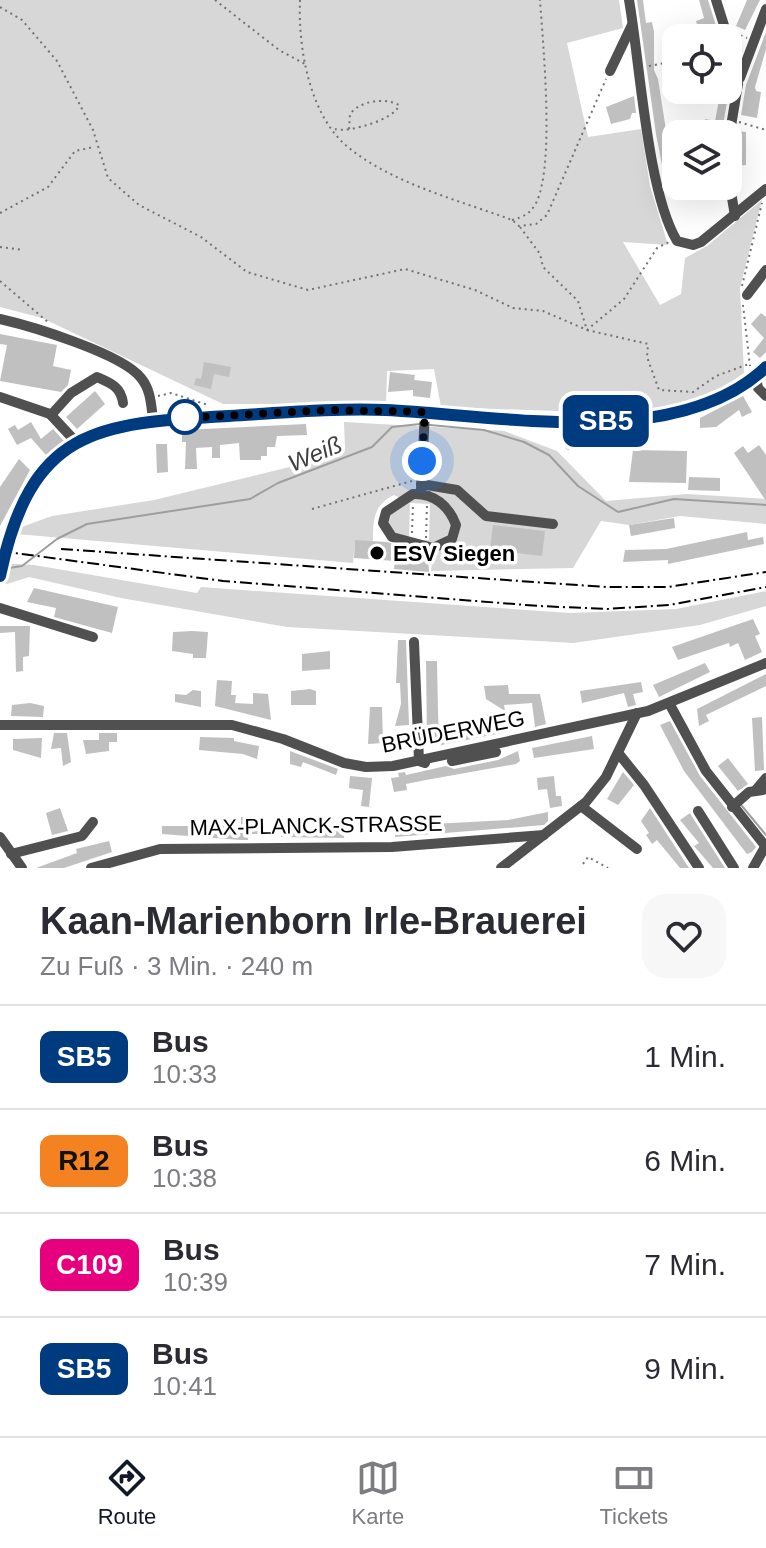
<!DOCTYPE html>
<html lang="de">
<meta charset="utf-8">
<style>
:root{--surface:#fff;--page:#f7f7f7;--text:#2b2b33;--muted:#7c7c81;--line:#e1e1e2;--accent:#111827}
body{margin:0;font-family:Arial,sans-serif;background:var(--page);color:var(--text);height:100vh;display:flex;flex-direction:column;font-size:30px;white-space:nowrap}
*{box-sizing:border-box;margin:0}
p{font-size:26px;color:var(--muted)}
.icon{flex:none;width:44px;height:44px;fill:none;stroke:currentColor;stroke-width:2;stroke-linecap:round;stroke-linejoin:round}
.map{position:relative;height:868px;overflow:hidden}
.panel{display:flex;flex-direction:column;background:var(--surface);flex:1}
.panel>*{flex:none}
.badge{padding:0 16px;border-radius:12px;font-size:28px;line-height:52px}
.fabs{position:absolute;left:662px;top:24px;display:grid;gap:16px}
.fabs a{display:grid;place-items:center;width:80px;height:80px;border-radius:16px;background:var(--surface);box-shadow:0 8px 32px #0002;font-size:40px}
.you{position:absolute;width:40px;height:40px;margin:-20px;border:6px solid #fff;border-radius:50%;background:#1a73e8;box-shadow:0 0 0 12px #1a73e833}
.map>.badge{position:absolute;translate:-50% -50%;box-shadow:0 0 0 4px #fff}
.round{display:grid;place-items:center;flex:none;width:84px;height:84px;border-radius:24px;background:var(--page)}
.overview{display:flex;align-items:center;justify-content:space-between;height:136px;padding:0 40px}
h1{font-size:38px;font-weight:700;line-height:60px}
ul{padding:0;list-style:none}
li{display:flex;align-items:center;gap:24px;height:104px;padding:0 40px;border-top:2px solid var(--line)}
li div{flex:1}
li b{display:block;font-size:30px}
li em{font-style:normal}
li .badge{min-width:88px;font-weight:700;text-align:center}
.tab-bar{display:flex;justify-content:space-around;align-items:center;height:112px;border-top:2px solid var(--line);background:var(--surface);font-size:22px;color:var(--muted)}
.tab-bar a{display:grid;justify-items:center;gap:4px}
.tab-bar .selected{color:var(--accent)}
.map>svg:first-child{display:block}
.green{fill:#d7d7d7;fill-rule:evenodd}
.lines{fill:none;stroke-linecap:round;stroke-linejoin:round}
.stream{stroke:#9e9e9e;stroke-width:2}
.building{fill:#c0c0c0}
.major-casing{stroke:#dbdbdb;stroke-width:15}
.path{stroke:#727272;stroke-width:2;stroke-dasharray:2 4;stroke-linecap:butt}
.minor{stroke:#505050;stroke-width:10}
.major{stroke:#000;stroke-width:12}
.rail{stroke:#000;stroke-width:2;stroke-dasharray:12 4 2 4;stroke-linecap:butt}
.line-casing{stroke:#fff;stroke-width:18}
.line{stroke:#003b80;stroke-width:12}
.walk{stroke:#000;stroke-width:8;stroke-dasharray:0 14.4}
.stop-dot{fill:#fff;stroke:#003b80;stroke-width:4}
.poi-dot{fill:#000;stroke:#fff;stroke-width:3}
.labels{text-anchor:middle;stroke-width:7;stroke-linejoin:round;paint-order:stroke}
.poi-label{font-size:22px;font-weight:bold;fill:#000;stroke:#fff;text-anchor:start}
.street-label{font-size:22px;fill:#000;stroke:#fff}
.water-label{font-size:24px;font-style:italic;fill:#3f3f3f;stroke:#fff}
</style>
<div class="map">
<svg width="766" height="868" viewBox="0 0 766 868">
<rect width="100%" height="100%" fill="#fff"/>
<!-- green -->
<g class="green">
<polygon points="0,0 619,0 623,28 567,43 588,137 641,129 650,186 668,245 623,242 660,305 681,294 685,258 707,246 762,200 740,288 744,373 711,396 677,409 641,414 441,407 434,369 387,371 386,404 223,404 42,318 0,307"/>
<path d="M 344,422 L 504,431 L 557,451 L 606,501 L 687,494 L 766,499 L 766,524 L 680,516 L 629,525 L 601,521 L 573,568 L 431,571 L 433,548 L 405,543 L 383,523 L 401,499 L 394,495 C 373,505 373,521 373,541 L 355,541 L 353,563 L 5,533 L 52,516 L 154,500 L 310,462 L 345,449 ZM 410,503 L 430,504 L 429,540 L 409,540 Z"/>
<polygon points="0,563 34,565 197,593 201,587 570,613 676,609 766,591 766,606 700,625 573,643 287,627 121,598 29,577 7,584 0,580"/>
</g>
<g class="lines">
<!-- stream -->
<g class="stream">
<polyline points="430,425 484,430 524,442 549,455 578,486 618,512 674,499 766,505"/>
<polyline points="9,568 22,566 57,539 87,524 250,499 278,483 372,447 392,427 420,424"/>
<polyline points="742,806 766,835"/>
</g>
</g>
<!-- building -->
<g class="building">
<polygon points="637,0 643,0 646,23 652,22 654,32 654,70 658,79 676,194 668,196 656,134"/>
<polygon points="699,0 708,0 720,38 706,38 703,29 699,31 696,21 704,18"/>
<polygon points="747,0 760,0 745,30 736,26"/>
<polygon points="766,32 766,49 755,87 756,91 761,92 757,118 741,115 746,85"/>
<polygon points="721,90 729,90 722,132 703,130 705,119 715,121"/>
<polygon points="634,96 636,113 632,113 630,119 611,124 606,107"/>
<polygon points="738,131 746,132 746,165 735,166"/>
<polygon points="761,313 766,317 766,352 760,358 753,352 764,338 751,324"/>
<polygon points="0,334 57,345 53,366 71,370 68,385 61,392 0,381 7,345 0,344"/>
<polygon points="204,362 231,367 229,377 214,374 211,389 194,385 196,378 201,379"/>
<polygon points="390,372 415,375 414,380 432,382 430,398 413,396 413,390 388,392"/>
<polygon points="95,391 105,404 77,429 66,417"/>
<polygon points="743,396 752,412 742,417 739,410 716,427 700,428 700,418"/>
<polygon points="31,422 41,439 53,429 64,441 46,455 31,438 17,445 8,429 15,425 18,430"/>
<polygon points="306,424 307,435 277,436 275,447 267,447 267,456 261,456 261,460 240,460 239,443 220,445 220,458 212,458 212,447 196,448 197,469 185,469 186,442 182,442 182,430"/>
<polygon points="156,444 167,444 168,472 157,473"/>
<polygon points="759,445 766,455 766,501 734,453 743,446 748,453"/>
<polygon points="633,450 687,451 686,483 629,482"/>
<polygon points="19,459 30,470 0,526 0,487"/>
<polygon points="689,477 720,478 720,491 688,490"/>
<polygon points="674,518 675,528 631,536 629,525"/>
<polygon points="493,525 545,531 542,556 490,550"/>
<polygon points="747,532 748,540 763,537 764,544 668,564 668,560 623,562 625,550 666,549"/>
<polygon points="355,540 387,542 428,555 429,572 394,569 395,561 354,558"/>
<polygon points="34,588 118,607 112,633 54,617 56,608 27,602"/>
<polygon points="753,619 760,634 755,636 762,652 745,660 738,643 730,647 729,643 678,660 672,647"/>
<polygon points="0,626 30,626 29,656 23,657 23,671 16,672 15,632 0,633"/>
<polygon points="192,631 208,632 206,658 193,658 193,654 172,651 173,632"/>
<polygon points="398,640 406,640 409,725 395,726 401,704 400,683 396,683"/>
<polygon points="330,651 330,669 302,671 302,654"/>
<polygon points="426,661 437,661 438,711 439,739 427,742"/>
<polygon points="705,663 710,672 659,697 653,685"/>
<polygon points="766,674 766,686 706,715 709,721 699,726 697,709"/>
<polygon points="217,680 232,681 231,695 236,695 235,703 253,704 253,693 268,694 271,720 215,706"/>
<polygon points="641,682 643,692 633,694 636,705 628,707 624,693 582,703 580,691"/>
<polygon points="508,685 509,694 540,694 546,724 535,727 532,703 504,705 505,711 486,699 484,686"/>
<polygon points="310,689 316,691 316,705 291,705 291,691"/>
<polygon points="193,690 201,691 201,707 175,702 175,694 186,695"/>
<polygon points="30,703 44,706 43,717 11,716 12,705"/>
<polygon points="370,707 382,707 383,743 368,744"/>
<polygon points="503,711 502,733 441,745 439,734 491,724 489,713"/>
<polygon points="762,717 764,770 755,771 752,718"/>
<polygon points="670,721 700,776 756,847 752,852 747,854 740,845 684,771 660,725"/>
<polygon points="54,733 67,733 71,762 63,766 61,748 51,749"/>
<polygon points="99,733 117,733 117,742 109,742 109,751 86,754 83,740 99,740"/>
<polygon points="592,736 594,749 534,758 532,748"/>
<polygon points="200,737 234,738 234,741 259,746 257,759 243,754 199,750"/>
<polygon points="42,738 41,758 13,750 13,739"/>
<polygon points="290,751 338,769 336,775 303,762 301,767 290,764"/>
<polygon points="518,751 520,761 516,764 426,780 406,784 407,790 394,792 391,778 399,777 398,773 405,772 406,775 446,766 454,769 498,760"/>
<polygon points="728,758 748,784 738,791 718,766"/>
<polygon points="623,772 634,785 618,805 607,799"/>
<polygon points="350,776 372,778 369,807 361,806 363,790 349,788"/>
<polygon points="554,776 556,796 561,796 562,806 550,808 547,789 538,790 537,778"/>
<polygon points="60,808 68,831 52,835 46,813"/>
<polygon points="650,808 689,868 680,868 657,840 652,844 646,835 649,833 641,821"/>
<polygon points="548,812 548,821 544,825 395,837 395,826 508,820"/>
<polygon points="690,813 691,815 725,868 713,868 694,846 699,843 680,820"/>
<polygon points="241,817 250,817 250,822 266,822 266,834 248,834 248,840 241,840 162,834 162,826 241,826"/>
<polygon points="281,825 304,825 304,829 319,830 323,829 323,825 344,825 344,838 281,837"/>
<polygon points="109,841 112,852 64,868 36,868 77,853 76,849"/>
</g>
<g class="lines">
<defs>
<path id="major" d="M 0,576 C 31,429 95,423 229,416 C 281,413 333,409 386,410 C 500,414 677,452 766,367"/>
</defs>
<!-- major casing -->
<use href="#major" class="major-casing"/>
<!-- path -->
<g class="path">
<polyline points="215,0 279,50 305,64"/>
<path d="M 300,0 C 298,47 309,116 349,148 C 394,184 458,200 512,220 L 519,226 L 536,224 L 547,215 L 606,79"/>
<polyline points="0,7 22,20 57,61 93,130 108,178 139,205 201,237 247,272 308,290 405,269 475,290 513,308 543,311 587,330 624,299 657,248 669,242"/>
<polyline points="735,33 747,38"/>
<polyline points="649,66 676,61"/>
<polyline points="739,122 766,130"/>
<path d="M 335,129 C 349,133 396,119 399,105 C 384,97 360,101 350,114 L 349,130"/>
<polyline points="0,213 48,187 75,151 94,147"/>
<path d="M 512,220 C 523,217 530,214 536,203 C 555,166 543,45 540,0"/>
<polyline points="520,227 540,254 543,267 578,301 587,330 648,344 647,357 659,390 693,392 716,376 749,364"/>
<polyline points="0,247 23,250"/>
<polyline points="0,281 49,323"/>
<polyline points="742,286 762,203"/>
<polyline points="743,305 750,366"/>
<polyline points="158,396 171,393 208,405"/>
<polyline points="632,444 632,430"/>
<polyline points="312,509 412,481"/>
<polyline points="412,533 413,504"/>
<polyline points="426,538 427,504"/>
<polyline points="583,864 588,857 608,868"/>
</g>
<!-- minor -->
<g class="minor">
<path d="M 629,0 C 640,62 647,191 677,241 L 693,245 L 701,242 L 766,189"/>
<polyline points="716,0 728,38"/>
<polyline points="728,39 738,84 728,144"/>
<polyline points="610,71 632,25"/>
<polyline points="740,78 766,9"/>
<polyline points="728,174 735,216"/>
<polyline points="747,295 766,270"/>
<path d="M 0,319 C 31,326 123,354 141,378 C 151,390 151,405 153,419"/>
<polyline points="756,377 758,388 766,396"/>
<polyline points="0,397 50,414 77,443"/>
<path d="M 51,415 L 71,393 L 97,377 C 111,383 121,387 123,403"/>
<polyline points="569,420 570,445"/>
<polyline points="421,484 457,490 486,516 553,524"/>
<polyline points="421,490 425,412"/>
<path d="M 413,494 C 434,493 449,506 456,525 L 452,539 L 433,548 L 392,537 L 383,523 L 386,512 Z"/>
<polyline points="0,608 93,637"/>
<polyline points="414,642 419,761 425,763"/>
<polyline points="669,703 706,771 766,847"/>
<polyline points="0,725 232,725 283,739 344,763 366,767 393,766 648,711 766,663"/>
<polyline points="619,754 644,785 699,868"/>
<polyline points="452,761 496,752"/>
<polyline points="755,791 766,778"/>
<polyline points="581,806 637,849"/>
<polyline points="732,807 749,792 763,790"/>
<polyline points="698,811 734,868"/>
<polyline points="0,837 22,868"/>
<polyline points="11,854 82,836 93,822"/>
<polyline points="91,868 160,849 392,847 544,835"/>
<polyline points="501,868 586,802 606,777 637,713"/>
<polyline points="753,868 765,847"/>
</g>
<!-- major -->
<use href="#major" class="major"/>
<!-- rail -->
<g class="rail">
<polyline points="61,549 606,587 668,587 766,572"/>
<polyline points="0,551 223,581 539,606 607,609 669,605 766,587"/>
</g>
</g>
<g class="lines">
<defs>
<path id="line" d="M 0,576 C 31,429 95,423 229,416 C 281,413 333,408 386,410 C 499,415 677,452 766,367"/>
</defs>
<!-- line casing -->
<use href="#line" class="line-casing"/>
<!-- line -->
<use href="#line" class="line"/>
<!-- walk -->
<polyline class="walk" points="185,417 181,418 331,410 425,412 422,461"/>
</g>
<!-- markers -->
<circle class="stop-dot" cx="185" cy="417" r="16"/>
<circle class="poi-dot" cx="377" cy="553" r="8"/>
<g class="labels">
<!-- poi labels -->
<g class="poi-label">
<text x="393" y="561">ESV Siegen</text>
</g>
<!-- street labels -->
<g class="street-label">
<text transform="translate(453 731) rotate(-11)" y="8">BRÜDERWEG</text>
<text transform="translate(316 825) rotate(-1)" y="8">MAX-PLANCK-STRASSE</text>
</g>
<!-- water labels -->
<g class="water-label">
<text transform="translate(315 454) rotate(-23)" y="8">Weiß</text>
</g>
</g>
</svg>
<div class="fabs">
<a><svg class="icon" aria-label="locate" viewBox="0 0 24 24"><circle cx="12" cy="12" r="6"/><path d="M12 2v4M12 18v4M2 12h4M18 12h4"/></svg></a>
<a><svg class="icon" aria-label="layers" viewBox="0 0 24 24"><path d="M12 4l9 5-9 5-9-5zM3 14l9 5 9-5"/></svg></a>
</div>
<div class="you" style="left:422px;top:461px"></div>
<b class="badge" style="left:606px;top:421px;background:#003b80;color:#fff">SB5</b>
</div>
<section class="panel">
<div class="overview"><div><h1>Kaan-Marienborn Irle-Brauerei</h1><p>Zu Fuß · 3 Min. · 240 m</p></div><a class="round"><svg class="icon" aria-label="heart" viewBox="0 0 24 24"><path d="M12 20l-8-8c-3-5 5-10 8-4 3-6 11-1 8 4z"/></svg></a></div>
<ul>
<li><span class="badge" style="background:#003b80;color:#fff">SB5</span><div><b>Bus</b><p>10:33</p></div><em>1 Min.</em></li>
<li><span class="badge" style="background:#f58220;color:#111">R12</span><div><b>Bus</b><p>10:38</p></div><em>6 Min.</em></li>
<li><span class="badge" style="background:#e6007e;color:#fff">C109</span><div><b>Bus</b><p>10:39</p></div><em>7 Min.</em></li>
<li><span class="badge" style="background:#003b80;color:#fff">SB5</span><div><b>Bus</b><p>10:41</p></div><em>9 Min.</em></li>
</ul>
</section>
<nav class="tab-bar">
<a class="selected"><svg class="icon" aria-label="directions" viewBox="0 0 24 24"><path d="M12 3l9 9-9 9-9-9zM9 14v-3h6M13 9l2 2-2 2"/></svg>Route</a>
<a><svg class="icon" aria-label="map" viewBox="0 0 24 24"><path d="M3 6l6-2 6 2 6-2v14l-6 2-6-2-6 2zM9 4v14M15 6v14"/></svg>Karte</a>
<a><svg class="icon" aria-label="tickets" viewBox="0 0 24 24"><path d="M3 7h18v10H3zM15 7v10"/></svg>Tickets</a>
</nav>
